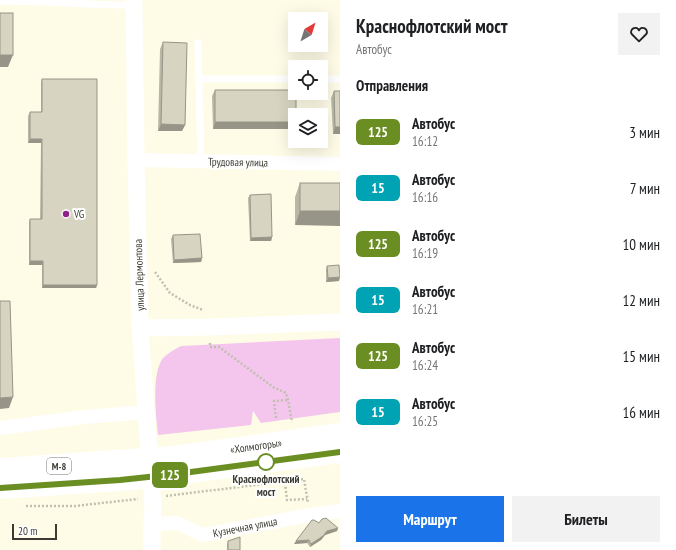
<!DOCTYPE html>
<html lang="ru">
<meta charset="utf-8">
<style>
:root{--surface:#fff;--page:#f2f2f2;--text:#202124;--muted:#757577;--accent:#1a73e8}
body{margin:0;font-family:"PT Sans Narrow",sans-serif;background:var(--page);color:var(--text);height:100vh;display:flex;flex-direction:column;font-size:15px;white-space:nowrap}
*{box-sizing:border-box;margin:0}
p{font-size:13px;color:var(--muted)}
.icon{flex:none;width:22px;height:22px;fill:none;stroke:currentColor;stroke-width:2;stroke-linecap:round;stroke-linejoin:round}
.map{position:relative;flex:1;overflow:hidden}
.panel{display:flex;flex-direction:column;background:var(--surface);width:336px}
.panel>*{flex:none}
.badge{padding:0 8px;border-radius:6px;font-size:14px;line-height:26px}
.needle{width:26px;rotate:39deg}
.controls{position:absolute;left:288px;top:12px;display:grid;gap:8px}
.controls a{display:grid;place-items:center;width:40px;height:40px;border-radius:0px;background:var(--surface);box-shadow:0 4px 16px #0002;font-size:20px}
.scale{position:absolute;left:12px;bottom:10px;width:45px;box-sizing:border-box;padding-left:4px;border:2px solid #3c3b33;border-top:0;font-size:11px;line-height:14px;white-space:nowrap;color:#3c3b33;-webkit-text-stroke:3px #fff;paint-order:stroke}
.map>.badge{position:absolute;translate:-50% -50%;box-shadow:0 0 0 2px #fff}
h2{padding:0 16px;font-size:15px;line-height:36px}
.round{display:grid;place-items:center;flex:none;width:42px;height:42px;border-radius:0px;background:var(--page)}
.headline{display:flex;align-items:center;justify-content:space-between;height:68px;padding:0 16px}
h1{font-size:19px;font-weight:600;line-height:30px}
.button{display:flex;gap:8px;margin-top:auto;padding:8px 16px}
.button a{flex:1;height:46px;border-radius:0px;background:var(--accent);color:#fff;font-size:16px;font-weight:600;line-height:46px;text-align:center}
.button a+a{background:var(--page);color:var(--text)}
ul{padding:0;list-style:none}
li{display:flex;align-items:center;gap:12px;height:56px;padding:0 16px}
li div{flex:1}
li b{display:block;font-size:15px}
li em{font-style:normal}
li .badge{min-width:44px;font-weight:700;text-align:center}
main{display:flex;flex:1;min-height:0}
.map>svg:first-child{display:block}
.green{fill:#f4c6ee}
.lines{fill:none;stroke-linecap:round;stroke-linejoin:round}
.path{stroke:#c1c0af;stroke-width:2.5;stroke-dasharray:2 2;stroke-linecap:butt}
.service{stroke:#fff;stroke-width:7}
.minor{stroke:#fff;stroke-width:14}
.tertiary{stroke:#fff;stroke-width:17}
.primary{stroke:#fff;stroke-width:22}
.wall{fill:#b9b7a6}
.shaded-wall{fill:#969587}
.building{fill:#d7d5c1;stroke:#969587}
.line-casing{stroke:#fff;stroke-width:9}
.line{stroke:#6b8e23;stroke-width:6}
.poi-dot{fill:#902588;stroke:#fff;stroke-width:1.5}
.stop-dot{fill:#fff;stroke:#6b8e23;stroke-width:2}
.labels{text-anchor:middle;stroke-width:4;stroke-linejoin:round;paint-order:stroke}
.shield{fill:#fff;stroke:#767670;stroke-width:1}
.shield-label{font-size:10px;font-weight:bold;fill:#3c3b33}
.street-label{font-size:11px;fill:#3c3b33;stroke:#fff}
.poi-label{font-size:11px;fill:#3c3b33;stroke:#fff;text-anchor:start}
.stop-label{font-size:11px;font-weight:bold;fill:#3c3b33;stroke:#fff}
</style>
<main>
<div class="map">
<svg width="340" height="550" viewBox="0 0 340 550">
<rect width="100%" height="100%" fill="#fefce7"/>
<!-- green -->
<path class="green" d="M 340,338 L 340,412 L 261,423 L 253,411 L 251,425 L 158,435 C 156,417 151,373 163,358 C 168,353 175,349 181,346 Z"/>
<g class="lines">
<!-- path -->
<g class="path">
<polyline points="155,272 170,293 190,305 203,310"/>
<polyline points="210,343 210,347 219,347 273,387 286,393 288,400 292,422"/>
<polyline points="276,418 274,401 288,400"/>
<polyline points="285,483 287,500 307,499"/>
<polyline points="166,496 304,479 308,503"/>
<polyline points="26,506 75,506 138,499"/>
</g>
<!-- service -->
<g class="service">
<path d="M 0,1 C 45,1 89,5 134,5"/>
<polyline points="198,43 201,161"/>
<polyline points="199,79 295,79"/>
<polyline points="321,79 340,79"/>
</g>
<!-- minor -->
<g class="minor">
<polyline points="136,160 340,164"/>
<polyline points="0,428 84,417 147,412"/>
<polyline points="152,524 177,523 203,535 310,515 340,511"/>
</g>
<!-- tertiary -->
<g class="tertiary">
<polyline points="134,0 136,160 140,328 153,505 152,524 152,550"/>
<polyline points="140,328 209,327 340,322"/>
</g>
<!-- primary -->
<g class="primary">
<polyline points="0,469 173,457 340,434"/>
<polyline points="0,488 120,480 176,474 340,452"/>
</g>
</g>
<!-- wall -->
<g class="wall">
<polygon points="163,42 185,125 182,131 158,131 160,49"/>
<polygon points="42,79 97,285 96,288 42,288 42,265 29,265 29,222 30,219 40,219 41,143 28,143 28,116 30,112 41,112 41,82"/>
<polygon points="215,90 293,129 213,129 212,96"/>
<polygon points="334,91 340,91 340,134 333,134 331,98"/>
<polygon points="300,183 340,183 295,225 295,197"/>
<polygon points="250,195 272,237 271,241 250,241 248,198"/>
<polygon points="173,235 202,258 201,262 173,263 171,239"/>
<polygon points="327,266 339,281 326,282 326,269"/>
<polygon points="319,523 338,528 337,531 325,535 321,540 310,547 307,543 294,544"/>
<polygon points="228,541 240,550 227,550 227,544"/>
</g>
<!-- shaded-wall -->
<g class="shaded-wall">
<polygon points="0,55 13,55 8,67 0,67"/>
<polygon points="215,122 295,122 295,124 293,129 213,129"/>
<polygon points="161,124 185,125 182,131 158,131"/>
<polygon points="335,127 340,127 340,134 333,134"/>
<polygon points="30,139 42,139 41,143 28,143"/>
<polygon points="300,211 340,211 340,226 295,225"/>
<polygon points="272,237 271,241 250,241 251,238"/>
<polygon points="202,258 201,262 173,263 174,260"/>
<polygon points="30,261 43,261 42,265 29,265"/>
<polygon points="340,277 339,281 326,282 328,278"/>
<polygon points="43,285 97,285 96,288 42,288"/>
<polygon points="13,397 9,408 0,409 0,398"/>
<polygon points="338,528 337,531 325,535 321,540 310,547 311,544 327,531"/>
<polygon points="309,540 307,543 294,544 296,541"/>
</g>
<!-- building -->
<g class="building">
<rect x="0" y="13" width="13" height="42"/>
<polygon points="163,42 187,43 185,125 161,124"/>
<polygon points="42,79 97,79 97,285 43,285 43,261 30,261 30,219 42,219 42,139 30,139 30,112 42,112"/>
<polygon points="215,90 295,90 295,93 296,93 296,115 295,115 295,122 215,122"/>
<polygon points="334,91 340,91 340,127 335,127"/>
<rect x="300" y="183" width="40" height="28"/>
<polygon points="271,194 272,237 251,238 250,195"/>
<polygon points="200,234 202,258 174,260 173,235"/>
<polygon points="339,265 340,277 328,278 327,266"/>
<polygon points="0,301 10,301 13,397 0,398"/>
<polygon points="326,518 338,528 327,531 323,536 311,544 309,540 296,541 312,520 314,520 319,523 322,519"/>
<polygon points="240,537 240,550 228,550 228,541"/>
</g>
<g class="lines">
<defs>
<polyline id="line" points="0,488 120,480 176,474 340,452"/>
</defs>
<!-- line casing -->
<use href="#line" class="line-casing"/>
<!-- line -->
<use href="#line" class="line"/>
</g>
<!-- markers -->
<circle class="poi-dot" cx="66" cy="214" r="4"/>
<circle class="stop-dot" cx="266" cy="462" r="8"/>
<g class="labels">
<!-- shield labels -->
<rect class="shield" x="47" y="458" width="24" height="16" rx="3"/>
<g class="shield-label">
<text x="59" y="470">М-8</text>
</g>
<!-- street labels -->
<g class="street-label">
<text transform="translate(238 162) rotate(1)" y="4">Трудовая улица</text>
<text transform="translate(139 275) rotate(-92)" y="4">улица Лермонтова</text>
<text transform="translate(256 446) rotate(-8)" y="4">«Холмогоры»</text>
<text transform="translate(245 527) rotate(-11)" y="4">Кузнечная улица</text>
</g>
<!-- poi labels -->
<g class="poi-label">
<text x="74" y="218">VG</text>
</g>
<!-- stop labels -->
<g class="stop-label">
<text x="266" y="483">Краснофлотский<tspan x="266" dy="13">мост</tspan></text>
</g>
</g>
</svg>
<div class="controls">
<a><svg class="needle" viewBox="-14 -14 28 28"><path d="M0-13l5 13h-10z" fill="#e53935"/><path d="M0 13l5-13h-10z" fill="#757577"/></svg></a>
<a><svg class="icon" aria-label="locate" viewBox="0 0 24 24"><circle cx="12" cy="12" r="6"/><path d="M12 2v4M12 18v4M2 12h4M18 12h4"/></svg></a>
<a><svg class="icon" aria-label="layers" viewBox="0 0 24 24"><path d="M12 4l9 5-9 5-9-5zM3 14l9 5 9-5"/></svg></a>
</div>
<div class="scale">20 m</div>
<b class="badge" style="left:170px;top:475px;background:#6b8e23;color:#fff">125</b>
</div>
<section class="panel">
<div class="headline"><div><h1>Краснофлотский мост</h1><p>Автобус</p></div><a class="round"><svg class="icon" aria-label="heart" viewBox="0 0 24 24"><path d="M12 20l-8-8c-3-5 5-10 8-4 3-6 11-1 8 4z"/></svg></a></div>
<h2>Отправления</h2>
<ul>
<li><span class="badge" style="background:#6b8e23;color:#fff">125</span><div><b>Автобус</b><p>16:12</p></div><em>3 мин</em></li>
<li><span class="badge" style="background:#00a3b4;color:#fff">15</span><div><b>Автобус</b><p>16:16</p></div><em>7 мин</em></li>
<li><span class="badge" style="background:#6b8e23;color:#fff">125</span><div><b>Автобус</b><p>16:19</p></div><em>10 мин</em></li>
<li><span class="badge" style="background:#00a3b4;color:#fff">15</span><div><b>Автобус</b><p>16:21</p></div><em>12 мин</em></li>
<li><span class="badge" style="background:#6b8e23;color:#fff">125</span><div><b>Автобус</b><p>16:24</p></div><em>15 мин</em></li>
<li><span class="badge" style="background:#00a3b4;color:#fff">15</span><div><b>Автобус</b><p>16:25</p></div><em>16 мин</em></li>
</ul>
<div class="button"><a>Маршрут</a><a>Билеты</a></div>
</section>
</main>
